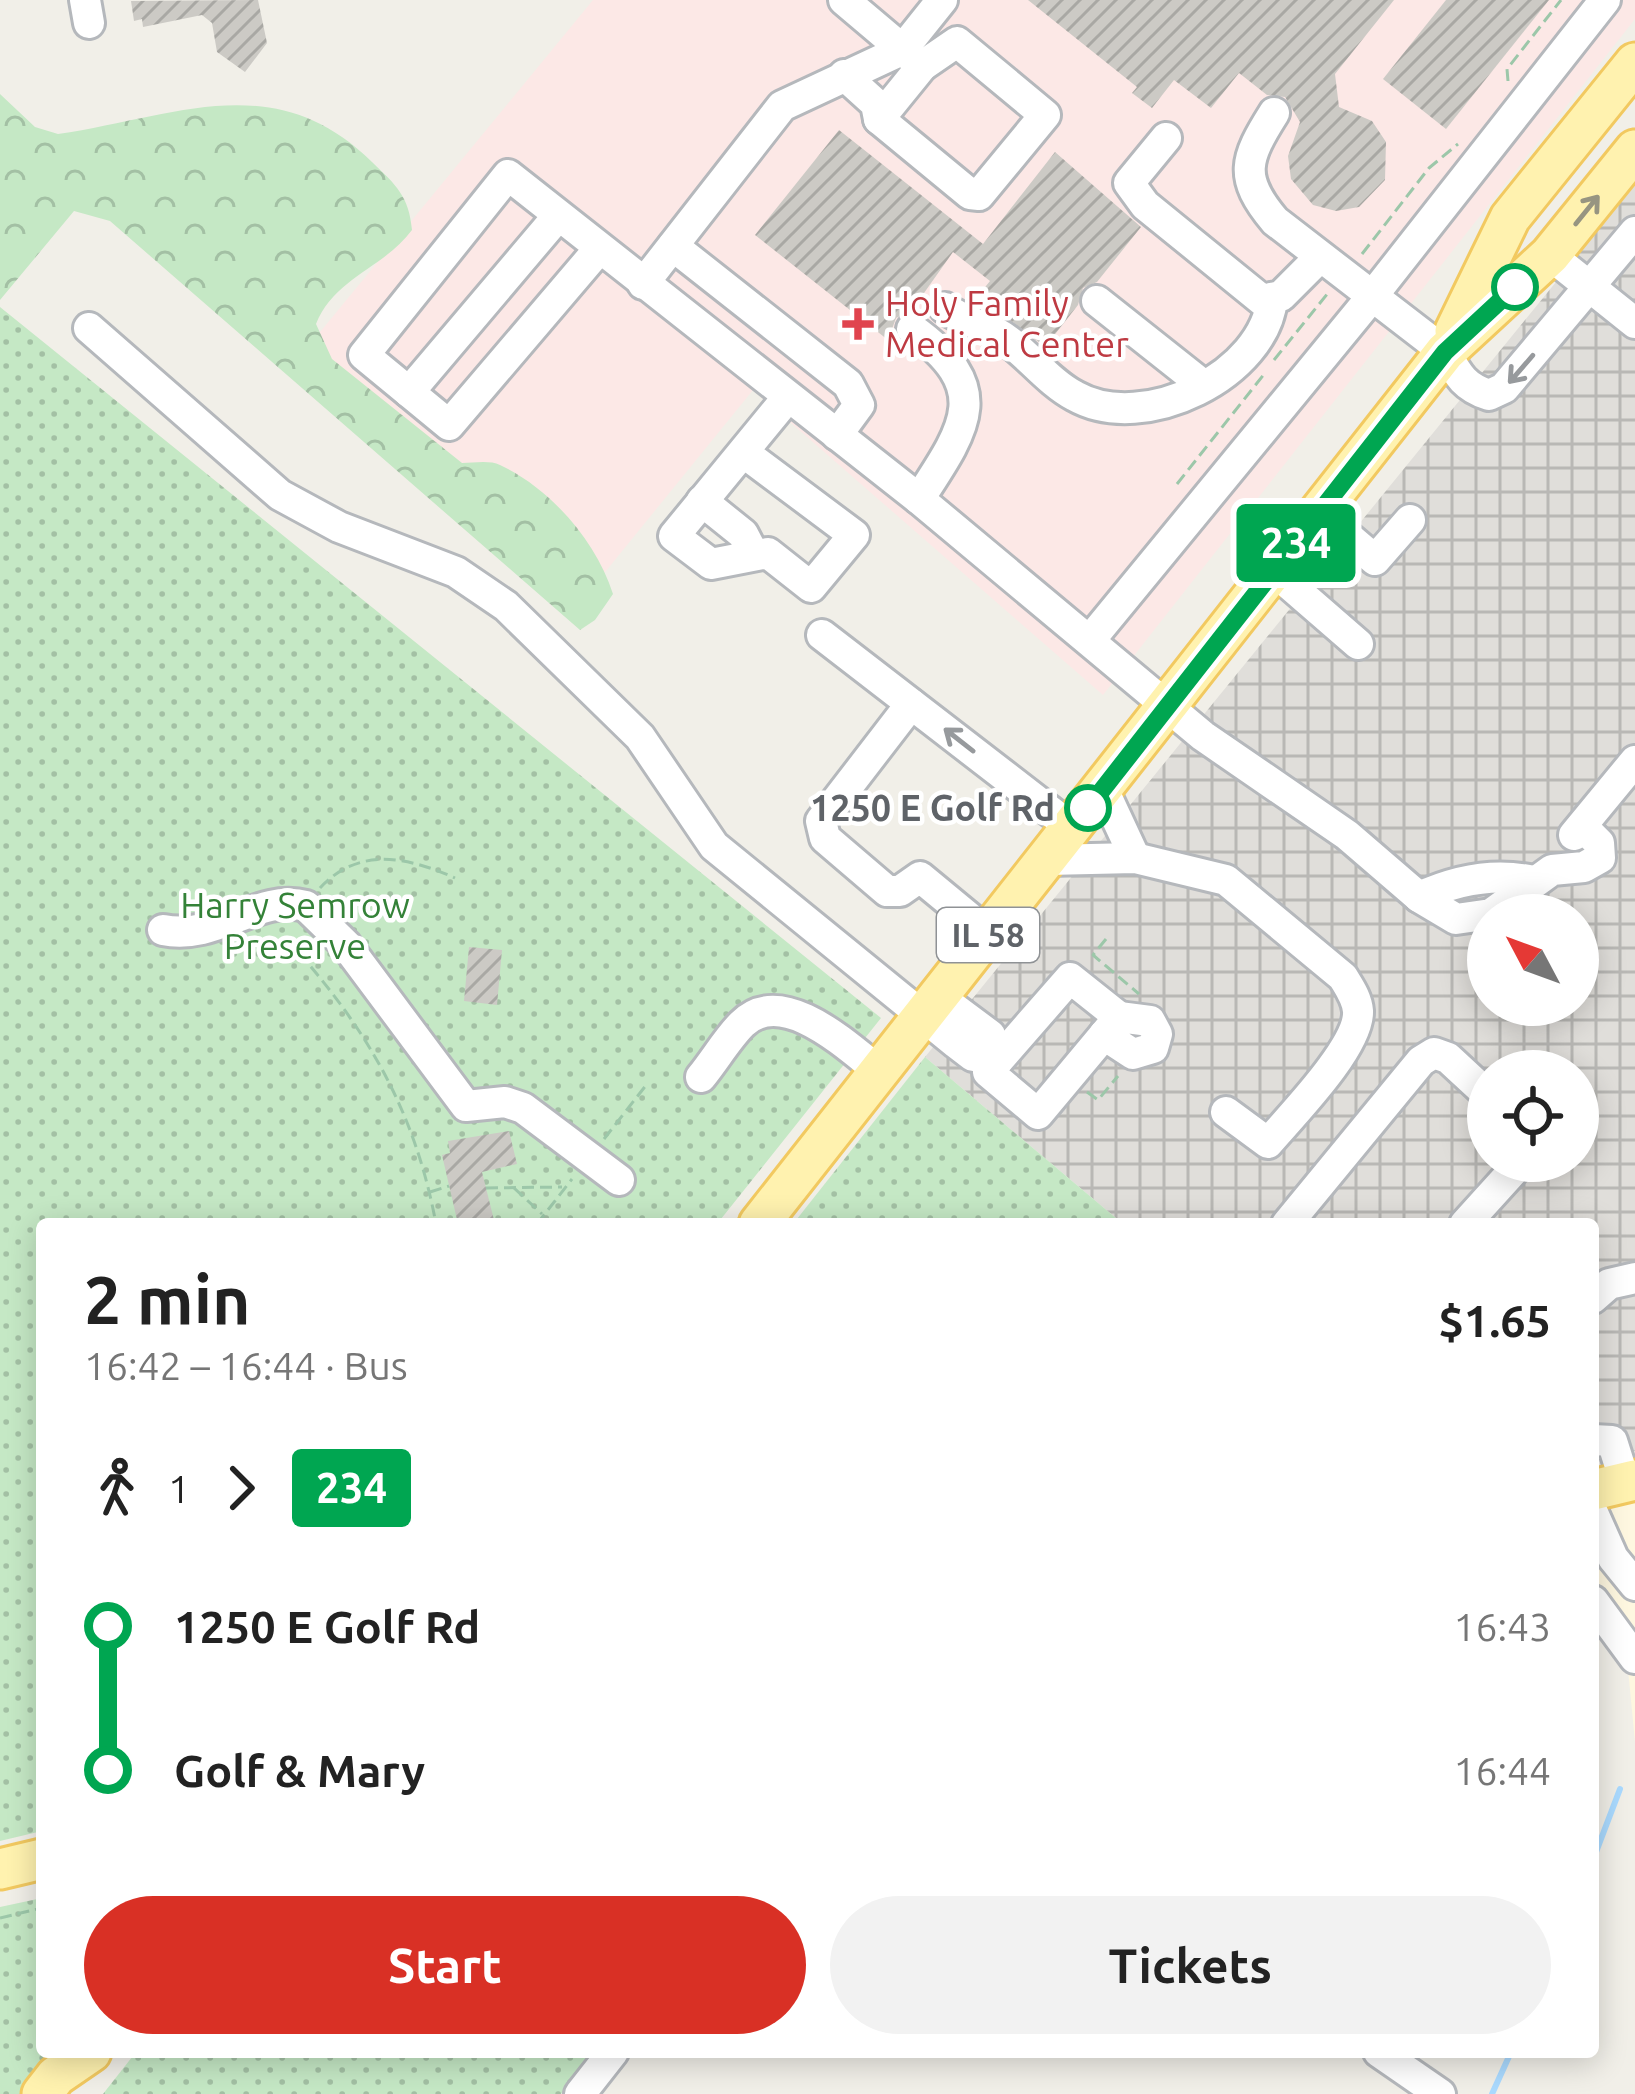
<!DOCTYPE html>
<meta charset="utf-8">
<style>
:root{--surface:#fff;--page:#f2f2f2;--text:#222;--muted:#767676;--accent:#d93025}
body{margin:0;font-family:Ubuntu,sans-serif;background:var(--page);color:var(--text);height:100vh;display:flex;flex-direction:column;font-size:45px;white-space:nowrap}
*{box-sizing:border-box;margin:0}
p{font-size:39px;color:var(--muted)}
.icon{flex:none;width:66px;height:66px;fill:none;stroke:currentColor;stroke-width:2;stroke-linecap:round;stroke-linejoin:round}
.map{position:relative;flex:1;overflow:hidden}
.sheet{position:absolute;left:36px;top:1218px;width:1563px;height:840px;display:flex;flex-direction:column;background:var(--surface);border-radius:12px;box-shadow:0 6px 30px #0003}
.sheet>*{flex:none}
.badge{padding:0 24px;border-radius:9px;font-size:42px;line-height:78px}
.needle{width:78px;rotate:311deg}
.tools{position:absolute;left:1467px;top:894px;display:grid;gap:24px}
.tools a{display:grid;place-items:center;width:132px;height:132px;border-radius:50%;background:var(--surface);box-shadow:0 6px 30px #0003;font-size:60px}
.map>.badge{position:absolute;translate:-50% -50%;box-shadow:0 0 0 6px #fff}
.legs{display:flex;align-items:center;gap:18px;height:132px;padding:0 48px;font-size:39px}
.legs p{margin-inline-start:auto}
.summary{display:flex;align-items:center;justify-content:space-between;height:204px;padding:0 48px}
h1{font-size:66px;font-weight:700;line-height:90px}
.cta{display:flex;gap:24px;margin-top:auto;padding:24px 48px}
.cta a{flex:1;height:138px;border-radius:72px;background:var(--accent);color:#fff;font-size:48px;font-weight:700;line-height:138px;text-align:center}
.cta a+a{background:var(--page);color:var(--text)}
ul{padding:0 48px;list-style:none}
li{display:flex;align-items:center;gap:42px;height:144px;font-size:45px}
li i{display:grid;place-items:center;width:18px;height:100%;margin:0 15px;background:currentColor}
li i::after{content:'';width:30px;height:30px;margin:-15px;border:9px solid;border-radius:50%;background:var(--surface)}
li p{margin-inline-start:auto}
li:first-child i{background:linear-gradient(#0000 50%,currentColor 0)}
li:last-child i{background:linear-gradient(currentColor 50%,#0000 0)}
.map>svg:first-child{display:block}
.commercial{fill:#fef7e0}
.industrial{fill:url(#industrial-grid);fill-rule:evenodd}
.medical{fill:#fce8e6}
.forest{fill:url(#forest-crowns)}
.park{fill:url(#park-dots)}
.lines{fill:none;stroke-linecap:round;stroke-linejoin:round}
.stream{stroke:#aadaff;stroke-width:6}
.building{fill:url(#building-hatch)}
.minor-casing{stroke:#b5b8bc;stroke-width:36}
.major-casing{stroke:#f2c960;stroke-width:45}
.path{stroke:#9cc7a9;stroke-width:3;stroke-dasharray:12 6;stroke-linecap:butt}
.minor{stroke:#fff;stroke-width:30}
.major{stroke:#fff2af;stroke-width:39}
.oneway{stroke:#979581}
.oneway2{stroke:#979a9d}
.line-1-casing{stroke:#fff;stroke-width:27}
.line-1{stroke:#00a651;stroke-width:18}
.stop-1-dot{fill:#fff;stroke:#00a651;stroke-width:6}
.health-dot{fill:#e0444e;stroke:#fff;stroke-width:4.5}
.labels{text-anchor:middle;stroke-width:9;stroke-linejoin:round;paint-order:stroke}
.shield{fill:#fff;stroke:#8f9295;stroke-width:3}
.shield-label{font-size:33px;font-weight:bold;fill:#5f6368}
.health-label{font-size:36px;fill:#be3a42;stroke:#fff;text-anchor:start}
.stop-label{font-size:36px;font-weight:bold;fill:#5f6368;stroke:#fff;text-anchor:end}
.park-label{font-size:36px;fill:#348238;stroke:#fff}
</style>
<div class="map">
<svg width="1635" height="2094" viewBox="0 0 1635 2094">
<defs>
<pattern id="industrial-grid" width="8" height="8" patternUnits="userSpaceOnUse" patternTransform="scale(3)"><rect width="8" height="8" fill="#e0deda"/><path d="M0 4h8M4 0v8" fill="none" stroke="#b9b8b5"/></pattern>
<pattern id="forest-crowns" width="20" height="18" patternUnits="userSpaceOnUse" patternTransform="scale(3)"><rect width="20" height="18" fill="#c5e8c5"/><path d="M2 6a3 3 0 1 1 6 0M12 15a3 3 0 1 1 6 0" fill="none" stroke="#a3c0a4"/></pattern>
<pattern id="park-dots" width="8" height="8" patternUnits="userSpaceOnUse" patternTransform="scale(3)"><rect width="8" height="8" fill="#c5e8c5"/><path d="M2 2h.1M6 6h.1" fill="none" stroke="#a3c0a4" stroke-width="1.8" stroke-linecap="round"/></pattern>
<pattern id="building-hatch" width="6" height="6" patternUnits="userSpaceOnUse" patternTransform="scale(3)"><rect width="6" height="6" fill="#cccac5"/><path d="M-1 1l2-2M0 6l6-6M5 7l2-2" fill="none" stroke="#a9a8a4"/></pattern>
</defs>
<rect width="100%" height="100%" fill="#f1efe8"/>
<!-- commercial -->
<polygon class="commercial" points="1635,1493 1635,1742 1628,1669 1593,1626 1593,1504"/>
<!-- industrial -->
<path class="industrial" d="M 1635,185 L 1635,1451 L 1593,1460 L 1593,1224 L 1123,1224 L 925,1057 ZM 1488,915 L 1578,915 L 1578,1005 L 1488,1005 ZM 1488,1071 L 1578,1071 L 1578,1161 L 1488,1161 Z"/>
<!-- medical -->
<polygon class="medical" points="593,0 1635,0 1635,19 1103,695 753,390 584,598 302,354"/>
<!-- forest -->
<path class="forest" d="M 0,94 L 35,127 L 58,134 C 175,117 274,66 372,162 C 396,185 409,196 412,230 C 384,268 334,278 316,324 L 332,359 L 462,463 C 473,463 490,460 500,465 C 551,489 596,541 613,594 L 595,620 L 580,630 L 110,221 L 74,211 L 0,300 Z"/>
<!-- park -->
<g class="park">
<polygon points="0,307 881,1018 717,1224 42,1224 42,1831 0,1841"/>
<polygon points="925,1057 944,1073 1123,1224 793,1224"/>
<polygon points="42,1898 42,2052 61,2052 27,2094 0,2094 0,1907"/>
<polygon points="136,2052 594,2052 561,2094 103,2094"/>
</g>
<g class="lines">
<!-- stream -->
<g class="stream">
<polyline points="1593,1860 1620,1789"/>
<polyline points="1492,2094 1511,2052"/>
</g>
</g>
<!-- building -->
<g class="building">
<polygon points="258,0 267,43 245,72 217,52 212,23 202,15 143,27 142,19 134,21 131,1"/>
<polygon points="1028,0 1394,0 1335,74 1339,107 1372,121 1386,142 1385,180 1359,207 1336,211 1313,205 1291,179 1288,156 1300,122 1285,97 1267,95 1239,73 1211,108 1174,80 1152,108 1132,93 1137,87"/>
<polygon points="1446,0 1549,0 1446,129 1383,79"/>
<polygon points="839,130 983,244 1055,152 1141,227 1097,282 1083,288 1078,305 1045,347 1005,316 973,302 990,281 953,252 912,310 896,318 888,340 755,235"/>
<polygon points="469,947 502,950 497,1005 464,1001"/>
<polygon points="509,1131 517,1164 482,1172 494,1220 458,1224 442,1155 450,1153 448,1141"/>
</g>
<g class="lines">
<defs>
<g id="minor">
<polyline points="85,0 89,23"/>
<polyline points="844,0 922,66 957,42 1045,115 979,195 970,194 879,119 876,104 844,75"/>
<path d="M 1274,113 C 1245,159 1238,177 1275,221 L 1445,352 C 1458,375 1464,387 1489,395 L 1504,388 L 1635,232"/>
<polyline points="879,119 922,66"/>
<polyline points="1166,138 1129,183 1145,205 1262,300 1281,296 1320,257"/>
<polyline points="673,246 848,384 859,405 837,435"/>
<polyline points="599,249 449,425 364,355 508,175 919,499 1203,736 1347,835 1419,897 1456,919 1491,914 1552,870 1584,867 1600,858 1599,843 1582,826"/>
<polyline points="1550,255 1635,323"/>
<polyline points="643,284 782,106 902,50 942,0"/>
<polyline points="1097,301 1203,385"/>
<path d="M 945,308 C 962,321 978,323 995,332 C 1024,348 1045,380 1075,396 C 1144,435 1266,374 1272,298"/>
<polyline points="89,328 280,495 339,527 456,572 506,606 640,737 714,846 956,1043 973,1056 991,1055 998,1060"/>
<path d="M 912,329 C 994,388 967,426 919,499"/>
<polyline points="409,392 558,216"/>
<polyline points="743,452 854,535 811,587 768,553 711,564 674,536 788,397"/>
<polyline points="702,501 743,534 753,553"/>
<polyline points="1320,513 1375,560 1410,520"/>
<polyline points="1274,571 1358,644"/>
<polyline points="822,635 1072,828"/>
<polyline points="1090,640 1370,299 1605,0"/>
<polyline points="911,704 821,821 825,838 887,891 900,891 920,877 989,934"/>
<polyline points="1103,789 1135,858"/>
<polyline points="1574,835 1635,761"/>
<path d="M 1047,860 L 1135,858 L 1226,880 L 1343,977 C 1349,987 1357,998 1358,1011 C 1360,1046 1291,1116 1268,1143 L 1226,1112"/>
<path d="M 1419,897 C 1456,880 1493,872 1533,881"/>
<path d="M 163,930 C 218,941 257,893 306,906 L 346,945 L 466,1106 L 505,1102 L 523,1108 L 619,1180"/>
<polygon points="1070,978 1119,1017 1038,1114 988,1072"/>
<polyline points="939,997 990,1035 991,1055"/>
<polyline points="1104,1035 1133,1054 1153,1048 1157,1034 1150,1021 1119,1017"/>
<path d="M 701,1077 C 715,1060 727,1039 742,1024 C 782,984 847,1046 880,1072"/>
<polyline points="1287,1224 1421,1061 1434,1053 1448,1058 1488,1095"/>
<polyline points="1465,1224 1522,1161"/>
<polyline points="1593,1298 1609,1284 1635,1278"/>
<polyline points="1593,1440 1612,1441 1625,1482"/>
<polyline points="1593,1513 1613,1558 1635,1585"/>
<polyline points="1593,1601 1635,1658"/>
<polyline points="1379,2052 1440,2094"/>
<polyline points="580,2094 613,2052"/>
</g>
<g id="major">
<polyline points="1455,331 1510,218 1635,63"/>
<polyline points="759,1224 1445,352 1550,255 1635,150"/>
<polyline points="1593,1490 1635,1480"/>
<polyline points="0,1869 42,1859"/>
<polyline points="42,2094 56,2076 91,2052"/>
</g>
</defs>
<!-- minor casing -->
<use href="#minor" class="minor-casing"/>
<!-- major casing -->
<use href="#major" class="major-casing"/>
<!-- path -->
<g class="path">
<polyline points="1508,81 1507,69 1561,0"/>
<polyline points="1362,254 1429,168 1458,144"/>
<polyline points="1274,360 1328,293"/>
<polyline points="1177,484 1265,373"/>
<path d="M 320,888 C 359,846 408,857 455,878"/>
<polyline points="1106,939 1093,955 1139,994"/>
<path d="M 299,953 C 371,1035 416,1116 436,1224"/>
<polyline points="1087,1092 1098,1100 1118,1076"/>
<polyline points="604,1139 647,1084"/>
<polyline points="486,1188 562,1187"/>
<polyline points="514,1188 542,1214"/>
<polyline points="430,1192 449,1186"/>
<polyline points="537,1224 572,1179"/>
<polyline points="0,1918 42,1908"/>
</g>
<!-- minor -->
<use href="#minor" class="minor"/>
<!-- major -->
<use href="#major" class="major"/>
</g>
<!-- one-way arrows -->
<defs><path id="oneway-shaft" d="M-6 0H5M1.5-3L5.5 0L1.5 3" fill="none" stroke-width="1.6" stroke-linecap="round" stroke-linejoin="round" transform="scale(3)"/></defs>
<use class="oneway" href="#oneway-shaft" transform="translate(1587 210) rotate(-51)"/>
<g class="oneway2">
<use href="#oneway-shaft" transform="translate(1521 369) rotate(131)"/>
<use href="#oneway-shaft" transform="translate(959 740) rotate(-142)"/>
</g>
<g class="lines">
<defs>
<polyline id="line-1" points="1088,808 1445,352 1515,287"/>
</defs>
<!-- line-1 casing -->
<use href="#line-1" class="line-1-casing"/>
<!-- line-1 -->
<use href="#line-1" class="line-1"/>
</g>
<!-- markers -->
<g class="stop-1-dot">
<circle cx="1515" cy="287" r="21"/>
<circle cx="1088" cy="808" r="21"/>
</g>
<path class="health-dot" d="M852 306h12v12h12v12h-12v12h-12v-12h-12v-12h12z"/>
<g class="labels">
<!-- shield labels -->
<rect class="shield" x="937" y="908" width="102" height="54" rx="9"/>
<g class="shield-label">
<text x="988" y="947">IL 58</text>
</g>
<!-- health labels -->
<g class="health-label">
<text x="885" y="316">Holy Family<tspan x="885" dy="41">Medical Center</tspan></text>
</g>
<!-- stop labels -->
<g class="stop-label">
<text x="1055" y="821">1250 E Golf Rd</text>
</g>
<!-- park labels -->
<g class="park-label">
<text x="295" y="918">Harry Semrow<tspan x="295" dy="41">Preserve</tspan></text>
</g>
</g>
</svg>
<div class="tools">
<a><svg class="needle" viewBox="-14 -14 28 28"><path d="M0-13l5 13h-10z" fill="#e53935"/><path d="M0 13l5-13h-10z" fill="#767676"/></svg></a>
<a><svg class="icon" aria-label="locate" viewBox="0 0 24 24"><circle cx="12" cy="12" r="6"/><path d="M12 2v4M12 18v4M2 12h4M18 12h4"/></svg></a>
</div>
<b class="badge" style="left:1296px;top:543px;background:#00a651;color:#fff">234</b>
<section class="sheet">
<div class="summary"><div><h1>2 min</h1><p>16:42 – 16:44 · Bus</p></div><b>$1.65</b></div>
<div class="legs"><svg class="icon" aria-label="walk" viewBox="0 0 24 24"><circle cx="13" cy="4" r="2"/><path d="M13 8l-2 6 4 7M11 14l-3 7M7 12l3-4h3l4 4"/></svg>1<svg class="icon" aria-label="forward" viewBox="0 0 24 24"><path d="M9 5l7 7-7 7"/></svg><b class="badge" style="background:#00a651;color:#fff">234</b></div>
<ul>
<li><i style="color:#00a651"></i><b>1250 E Golf Rd</b><p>16:43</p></li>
<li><i style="color:#00a651"></i><b>Golf &amp; Mary</b><p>16:44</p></li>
</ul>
<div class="cta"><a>Start</a><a>Tickets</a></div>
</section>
</div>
